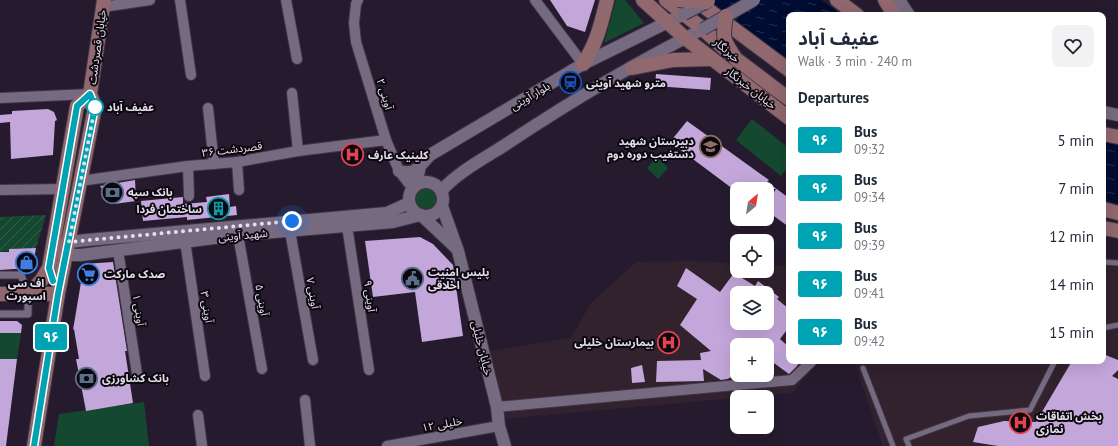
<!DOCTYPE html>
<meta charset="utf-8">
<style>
:root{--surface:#fff;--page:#f2f2f3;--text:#1f2937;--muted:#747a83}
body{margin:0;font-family:"PT Sans","Noto Sans Arabic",sans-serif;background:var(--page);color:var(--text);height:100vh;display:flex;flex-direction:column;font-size:15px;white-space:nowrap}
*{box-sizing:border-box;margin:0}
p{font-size:13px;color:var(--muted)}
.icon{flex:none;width:22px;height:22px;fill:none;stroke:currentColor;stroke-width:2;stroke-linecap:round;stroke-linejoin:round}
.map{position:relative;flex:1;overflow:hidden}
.details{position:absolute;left:786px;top:12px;width:320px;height:352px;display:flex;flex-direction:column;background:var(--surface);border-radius:8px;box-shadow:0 4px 16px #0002}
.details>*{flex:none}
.badge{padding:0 8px;border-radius:3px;font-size:14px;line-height:26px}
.needle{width:26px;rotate:30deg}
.tools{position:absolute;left:730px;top:182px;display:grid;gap:8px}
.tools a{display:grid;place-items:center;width:44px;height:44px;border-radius:8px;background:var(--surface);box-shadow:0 4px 16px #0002;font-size:20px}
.you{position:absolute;width:20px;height:20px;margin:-10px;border:3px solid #fff;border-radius:50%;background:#1a73e8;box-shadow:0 0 0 6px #1a73e833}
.map>.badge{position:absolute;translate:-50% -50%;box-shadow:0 0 0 2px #fff}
h2{padding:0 12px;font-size:15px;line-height:36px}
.round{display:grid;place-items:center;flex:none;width:42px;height:42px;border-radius:8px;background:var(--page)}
.head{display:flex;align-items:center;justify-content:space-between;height:68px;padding:0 12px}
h1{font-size:19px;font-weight:700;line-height:30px}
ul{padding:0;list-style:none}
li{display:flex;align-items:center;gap:12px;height:48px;padding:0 12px}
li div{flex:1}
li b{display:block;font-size:15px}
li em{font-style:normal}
li .badge{min-width:44px;font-weight:700;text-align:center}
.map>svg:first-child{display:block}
.medical{fill:#31222d;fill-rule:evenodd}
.green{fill:#14482f}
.garden{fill:url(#garden-furrows)}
.water{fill:url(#water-ripples)}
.building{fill:#c3a6da;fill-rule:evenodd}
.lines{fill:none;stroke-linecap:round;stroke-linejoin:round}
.service-casing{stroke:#3e3545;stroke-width:7}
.pedestrian-casing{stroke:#3e3545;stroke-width:9}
.minor-casing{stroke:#3e3545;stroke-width:12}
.tertiary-casing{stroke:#3e3545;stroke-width:14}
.secondary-casing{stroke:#3e3545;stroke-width:16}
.service{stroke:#766a81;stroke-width:5}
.pedestrian{stroke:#766a81;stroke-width:7}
.minor{stroke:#766a81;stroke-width:10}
.tertiary{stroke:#766a81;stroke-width:12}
.secondary{stroke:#90686e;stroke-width:14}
.tertiary-bridge-casing{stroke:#3e3545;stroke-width:14;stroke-linecap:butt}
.secondary-bridge-casing{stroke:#3e3545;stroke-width:16;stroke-linecap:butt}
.tertiary-bridge{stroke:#766a81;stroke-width:12}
.secondary-bridge{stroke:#90686e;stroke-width:14}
.line-casing{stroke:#fff;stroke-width:9}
.line{stroke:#00a3b4;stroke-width:6}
.walk{stroke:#e5deeb;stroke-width:4;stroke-dasharray:0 7.2}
.stop-dot{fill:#fff;stroke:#00a3b4;stroke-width:2}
.labels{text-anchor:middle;stroke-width:4;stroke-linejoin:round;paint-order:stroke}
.street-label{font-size:11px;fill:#e5deeb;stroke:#0c0810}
.poi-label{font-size:11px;font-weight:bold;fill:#e5deeb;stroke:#0c0810;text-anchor:start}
.stop-label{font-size:11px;font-weight:bold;fill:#e5deeb;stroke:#0c0810;text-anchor:start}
</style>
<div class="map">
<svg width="1118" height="446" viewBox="0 0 1118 446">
<defs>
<pattern id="garden-furrows" width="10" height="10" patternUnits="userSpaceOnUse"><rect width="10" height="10" fill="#14482f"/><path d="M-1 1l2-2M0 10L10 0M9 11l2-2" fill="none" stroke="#36624d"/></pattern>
<pattern id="water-ripples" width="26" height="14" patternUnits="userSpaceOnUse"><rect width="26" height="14" fill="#000c31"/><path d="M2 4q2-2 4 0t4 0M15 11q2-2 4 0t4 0" fill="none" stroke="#252f4f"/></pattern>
</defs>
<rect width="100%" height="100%" fill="#261b2e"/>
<!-- medical -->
<g class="medical">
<polygon points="1103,257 1118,259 1118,446 883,446 854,361 1103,361"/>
<path d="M 692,261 L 737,263 L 737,271 L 767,271 L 767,265 L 789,266 L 789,361 L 818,361 L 793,393 L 503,419 L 490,351 L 571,338 L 591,303 L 636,262 ZM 737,293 L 767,293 L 767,323 L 737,323 ZM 737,345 L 767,345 L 767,375 L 737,375 Z"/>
</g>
<!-- green -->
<g class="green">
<polygon points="616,0 625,0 644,23 604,43"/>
<polygon points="752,119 789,148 789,166 781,176 736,140"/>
<polygon points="657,156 668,168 658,179 647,168"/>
<circle cx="426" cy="199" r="13"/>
<polygon points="0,333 21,333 17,359 0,359"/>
<polygon points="144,402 149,446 54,446 59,414"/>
</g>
<!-- garden -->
<polygon class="garden" points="46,215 36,248 9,249 9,251 0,252 0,217"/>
<!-- water -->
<g class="water">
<polygon points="709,0 822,0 842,15 789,15 789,61"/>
<polygon points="1103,140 1118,143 1118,204 1103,200"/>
</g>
<!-- building -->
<g class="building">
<polygon points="550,0 595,0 585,32 567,26"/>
<polygon points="656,74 711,78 710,90 655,86"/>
<polygon points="48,109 54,112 57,120 55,121 53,155 11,159 10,122 0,123 0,115 12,114 12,111"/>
<polygon points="687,121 769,180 767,182 789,198 789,227 767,211 767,203 776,189 733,189 670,142"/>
<polygon points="135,180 136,201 114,204 100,186"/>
<polygon points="229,194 230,207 236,206 237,215 187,220 187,217 143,221 141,201 183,197 183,204 207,202 206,197"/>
<polygon points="420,237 433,244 453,265 463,336 422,342 415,292 373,297 365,241"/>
<polygon points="36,248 34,259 28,268 0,270 0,252 9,252 9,249"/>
<polygon points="113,262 127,351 125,351 133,403 86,411 76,359 79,359 74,329 73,330 84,264"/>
<path d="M 686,268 L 720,292 L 734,273 L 755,286 L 758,281 L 779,297 L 777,299 L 789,309 L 789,327 L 780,339 L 789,347 L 789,361 L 801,361 L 796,367 L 789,374 L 767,358 L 767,345 L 737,345 L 737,375 L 727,379 L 721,380 L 703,369 L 704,381 L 656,382 L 657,361 L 701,360 L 700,353 L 711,351 L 680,325 L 697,299 L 677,286 ZM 737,293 L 767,293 L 767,323 L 737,323 Z"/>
<polygon points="0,321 17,321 22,325 21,333 0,333"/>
<polygon points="1103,354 1118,360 1118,370 1112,376 1118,379 1118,446 998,446 973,442 978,427 1004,421 1036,422 1072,361 1103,361"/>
<polygon points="0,359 17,359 6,446 0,446"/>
<polygon points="642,365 645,382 632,383 631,368"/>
</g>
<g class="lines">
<defs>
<g id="service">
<polyline points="1103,262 1118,263"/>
<polyline points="50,270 56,287"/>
<polyline points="1103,328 1118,325"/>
<polyline points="863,368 893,446"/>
<polyline points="909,446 906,439 969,416 1030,410 1055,361"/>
</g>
<polyline id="pedestrian" points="0,275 21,275 28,294 28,314 0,314"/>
<g id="minor">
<polyline points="180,0 191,75"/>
<polyline points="286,0 297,59"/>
<polyline points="358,0 356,4 354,23 356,42 386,140 399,171 413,189"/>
<polyline points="535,0 583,64"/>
<polyline points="103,7 150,0"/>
<polyline points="292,93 298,151"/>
<polyline points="0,98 90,94"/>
<polyline points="208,108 214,164"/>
<polyline points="237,162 239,190"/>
<polyline points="188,166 189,196"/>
<polyline points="80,181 188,166 237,162 298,151 386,140"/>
<polyline points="0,190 63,189"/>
<polyline points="347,226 369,370"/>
<polyline points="290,231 313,360"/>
<polyline points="238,235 262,369"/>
<polyline points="185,241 205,376"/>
<polyline points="118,250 137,374"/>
<polyline points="305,400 310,446"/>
<polyline points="497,407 792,380 812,361"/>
<polyline points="198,415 202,446"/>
<polyline points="387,446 499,426"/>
</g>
<g id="tertiary">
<polyline points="899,0 909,15"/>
<polyline points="1103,112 1118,115"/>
<path d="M 399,171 C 408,173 414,173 420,166"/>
<circle cx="426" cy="199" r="17"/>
<polyline points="416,185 420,166 430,155 583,64 684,14"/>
<path d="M 441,191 C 458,172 483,159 505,145 C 568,103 635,63 703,29"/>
<polyline points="442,206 458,251 497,407 499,426 505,446"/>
<polyline points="421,215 456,248"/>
<polyline points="61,245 69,242 87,240 387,213 409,203"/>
<polyline points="59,252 65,255 81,255 238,235 393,222 420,215"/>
</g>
<g id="secondary">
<polyline points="643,0 685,38 789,118"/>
<polyline points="666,0 703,29 736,59 789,99"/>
<polyline points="695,0 789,70"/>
<polyline points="837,0 857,15"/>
<polyline points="885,0 894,15"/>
<path d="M 583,64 C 597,43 601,24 607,0"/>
<polyline points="632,68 673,60 712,59"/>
<polyline points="1103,134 1118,137"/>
<polyline points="1103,209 1118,213"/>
<polyline points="1103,228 1118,231"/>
<polyline points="0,294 58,294"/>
<polyline points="28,294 41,281 49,268 77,106 90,94"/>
<polyline points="34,446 58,294 95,107 90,94 104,0"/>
</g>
</defs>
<!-- service casing -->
<use href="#service" class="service-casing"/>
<!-- pedestrian casing -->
<use href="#pedestrian" class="pedestrian-casing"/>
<!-- minor casing -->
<use href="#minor" class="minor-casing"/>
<!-- tertiary casing -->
<use href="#tertiary" class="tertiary-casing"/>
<!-- secondary casing -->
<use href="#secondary" class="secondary-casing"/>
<!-- service -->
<use href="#service" class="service"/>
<!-- pedestrian -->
<use href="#pedestrian" class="pedestrian"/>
<!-- minor -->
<use href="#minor" class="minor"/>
<!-- tertiary -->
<use href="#tertiary" class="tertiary"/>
<!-- secondary -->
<use href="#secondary" class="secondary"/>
<defs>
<g id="tertiary-bridge">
<polyline points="684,14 709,1"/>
<polyline points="703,29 754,0"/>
</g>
<g id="secondary-bridge">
<polyline points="678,0 707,2"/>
<path d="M 726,16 C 722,39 723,40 736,59"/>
</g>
</defs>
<!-- tertiary-bridge casing -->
<use href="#tertiary-bridge" class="tertiary-bridge-casing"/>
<!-- secondary-bridge casing -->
<use href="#secondary-bridge" class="secondary-bridge-casing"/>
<!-- tertiary-bridge -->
<use href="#tertiary-bridge" class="tertiary-bridge"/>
<!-- secondary-bridge -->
<use href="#secondary-bridge" class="secondary-bridge"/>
</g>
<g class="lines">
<defs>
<polyline id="line" points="34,446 58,294 95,107 90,94 77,106 49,268 53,281"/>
</defs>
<!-- line casing -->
<use href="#line" class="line-casing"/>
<!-- line -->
<use href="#line" class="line"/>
<!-- walk -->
<polyline class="walk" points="95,107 69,242 292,221"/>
</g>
<!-- icons -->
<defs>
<symbol id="station-ring" viewBox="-11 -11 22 22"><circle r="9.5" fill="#0c0810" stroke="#1a4fb4" stroke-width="1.5"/><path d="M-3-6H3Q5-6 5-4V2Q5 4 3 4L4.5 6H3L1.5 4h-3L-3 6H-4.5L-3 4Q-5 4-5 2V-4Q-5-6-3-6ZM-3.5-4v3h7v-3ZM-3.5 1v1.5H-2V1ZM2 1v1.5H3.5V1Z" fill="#1a4fb4"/></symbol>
<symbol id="school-ring" viewBox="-11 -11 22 22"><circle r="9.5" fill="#0c0810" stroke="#8d6e63" stroke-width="1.5"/><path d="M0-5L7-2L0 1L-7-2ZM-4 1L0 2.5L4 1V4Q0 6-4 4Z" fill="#8d6e63"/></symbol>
<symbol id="hospital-ring" viewBox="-11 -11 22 22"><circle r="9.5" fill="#0c0810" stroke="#e0444e" stroke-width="1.5"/><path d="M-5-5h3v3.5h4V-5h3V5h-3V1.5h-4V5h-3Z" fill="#e0444e"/></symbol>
<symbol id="bank-ring" viewBox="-11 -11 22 22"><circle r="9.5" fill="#0c0810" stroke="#5c6f8a" stroke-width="1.5"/><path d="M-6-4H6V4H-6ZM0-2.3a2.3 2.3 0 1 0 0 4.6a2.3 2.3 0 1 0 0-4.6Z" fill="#5c6f8a"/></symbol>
<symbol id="building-ring" viewBox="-11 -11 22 22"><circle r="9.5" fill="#0c0810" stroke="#0f9aa8" stroke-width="1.5"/><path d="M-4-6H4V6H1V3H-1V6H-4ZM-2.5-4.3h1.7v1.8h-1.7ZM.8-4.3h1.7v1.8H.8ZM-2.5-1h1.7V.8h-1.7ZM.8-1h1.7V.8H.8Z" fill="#0f9aa8"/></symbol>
<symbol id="shop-ring" viewBox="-11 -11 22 22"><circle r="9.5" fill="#0c0810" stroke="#3f7fe0" stroke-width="1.5"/><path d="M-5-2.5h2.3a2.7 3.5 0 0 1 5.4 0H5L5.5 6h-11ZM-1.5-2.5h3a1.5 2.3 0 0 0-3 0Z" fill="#3f7fe0"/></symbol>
<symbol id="supermarket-ring" viewBox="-11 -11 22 22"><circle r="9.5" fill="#0c0810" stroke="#3f7fe0" stroke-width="1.5"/><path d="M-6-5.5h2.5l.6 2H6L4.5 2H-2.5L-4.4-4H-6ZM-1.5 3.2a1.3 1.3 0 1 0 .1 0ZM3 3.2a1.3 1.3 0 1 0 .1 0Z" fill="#3f7fe0"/></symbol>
<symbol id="civic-ring" viewBox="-11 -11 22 22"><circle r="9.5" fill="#0c0810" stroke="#5c6f8a" stroke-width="1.5"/><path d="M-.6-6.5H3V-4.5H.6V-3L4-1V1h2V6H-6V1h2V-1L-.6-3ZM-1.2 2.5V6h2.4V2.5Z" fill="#5c6f8a"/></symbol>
</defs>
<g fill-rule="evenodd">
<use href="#station-ring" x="558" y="70" width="25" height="25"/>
<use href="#school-ring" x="698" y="134" width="25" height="25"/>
<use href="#hospital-ring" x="340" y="142" width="25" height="25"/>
<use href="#bank-ring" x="100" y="180" width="25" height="25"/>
<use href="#building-ring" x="206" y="196" width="25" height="25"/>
<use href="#shop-ring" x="14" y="250" width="25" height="25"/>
<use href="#supermarket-ring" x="76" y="262" width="25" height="25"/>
<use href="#civic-ring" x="400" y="266" width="25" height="25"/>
<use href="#hospital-ring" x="656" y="330" width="25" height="25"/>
<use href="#bank-ring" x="74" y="366" width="25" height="25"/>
<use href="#hospital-ring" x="1008" y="410" width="25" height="25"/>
</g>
<!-- markers -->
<circle class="stop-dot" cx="95" cy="107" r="8"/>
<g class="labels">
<!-- street labels -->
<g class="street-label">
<text transform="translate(97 47) rotate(-82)" y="4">خیابان قصردشت</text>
<text transform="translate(727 50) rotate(41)" y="4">خبرنگار</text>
<text transform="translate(751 88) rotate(38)" y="4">خیابان خبرنگار</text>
<text transform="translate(385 94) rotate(73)" y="4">۲ آوینی</text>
<text transform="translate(530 96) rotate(-31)" y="4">بلوار آوینی</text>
<text transform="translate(232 149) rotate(-7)" y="4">۳۶ قصردشت</text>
<text transform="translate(243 235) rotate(-5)" y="4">شهید آوینی</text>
<text transform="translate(313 293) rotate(80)" y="4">۷ آوینی</text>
<text transform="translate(370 296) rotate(82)" y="4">۹ آوینی</text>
<text transform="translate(262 300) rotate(80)" y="4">۵ آوینی</text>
<text transform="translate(207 307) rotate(81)" y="4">۳ آوینی</text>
<text transform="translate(139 310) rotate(81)" y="4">۱ آوینی</text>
<text transform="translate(482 348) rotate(76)" y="4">خیابان خلیلی</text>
<text transform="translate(442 424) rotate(-10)" y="4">۱۲ خلیلی</text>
</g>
<!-- poi labels -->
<g class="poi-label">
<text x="586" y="87">مترو شهید آوینی</text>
<text x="694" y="145" text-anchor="end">دبیرستان شهید<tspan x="694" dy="13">دستغیب دوره دوم</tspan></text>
<text x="368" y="159">کلینیک عارف</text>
<text x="128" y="196">بانک سپه</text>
<text x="202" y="213" text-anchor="end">ساختمان فردا</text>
<text x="428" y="276">پلیس امنیت<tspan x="428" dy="13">اخلاقی</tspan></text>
<text x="104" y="278">صدک مارکت</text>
<text x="26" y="287" text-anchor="middle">اف سی<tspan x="26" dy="13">اسپورت</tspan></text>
<text x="654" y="346" text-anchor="end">بیمارستان خلیلی</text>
<text x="102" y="382">بانک کشاورزی</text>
<text x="1036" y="420">بخش اتفاقات<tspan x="1036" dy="13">نمازی</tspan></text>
</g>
<!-- stop labels -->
<g class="stop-label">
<text x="107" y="111">عفیف آباد</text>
</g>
</g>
</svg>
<div class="tools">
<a><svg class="needle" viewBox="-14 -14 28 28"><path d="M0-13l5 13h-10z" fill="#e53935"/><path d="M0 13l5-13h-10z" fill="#747a83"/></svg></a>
<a><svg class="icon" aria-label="locate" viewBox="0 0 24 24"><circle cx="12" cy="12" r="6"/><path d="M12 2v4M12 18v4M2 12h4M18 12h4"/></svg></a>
<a><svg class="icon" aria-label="layers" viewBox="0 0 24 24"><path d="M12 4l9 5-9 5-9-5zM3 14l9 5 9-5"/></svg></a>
<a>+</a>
<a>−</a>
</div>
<div class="you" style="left:292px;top:221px"></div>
<b class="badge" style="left:51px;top:337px;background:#00a3b4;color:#fff">۹۶</b>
<section class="details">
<div class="head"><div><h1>عفیف آباد</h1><p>Walk · 3 min · 240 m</p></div><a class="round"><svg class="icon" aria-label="heart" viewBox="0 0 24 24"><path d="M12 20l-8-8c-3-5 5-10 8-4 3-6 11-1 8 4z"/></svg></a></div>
<h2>Departures</h2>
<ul>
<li><span class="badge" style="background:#00a3b4;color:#fff">۹۶</span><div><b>Bus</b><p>09:32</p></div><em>5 min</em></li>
<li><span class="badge" style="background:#00a3b4;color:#fff">۹۶</span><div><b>Bus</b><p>09:34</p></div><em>7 min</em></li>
<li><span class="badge" style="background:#00a3b4;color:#fff">۹۶</span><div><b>Bus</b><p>09:39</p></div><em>12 min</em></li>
<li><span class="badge" style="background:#00a3b4;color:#fff">۹۶</span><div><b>Bus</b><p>09:41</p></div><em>14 min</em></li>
<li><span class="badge" style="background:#00a3b4;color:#fff">۹۶</span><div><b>Bus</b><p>09:42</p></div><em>15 min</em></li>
</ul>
</section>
</div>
